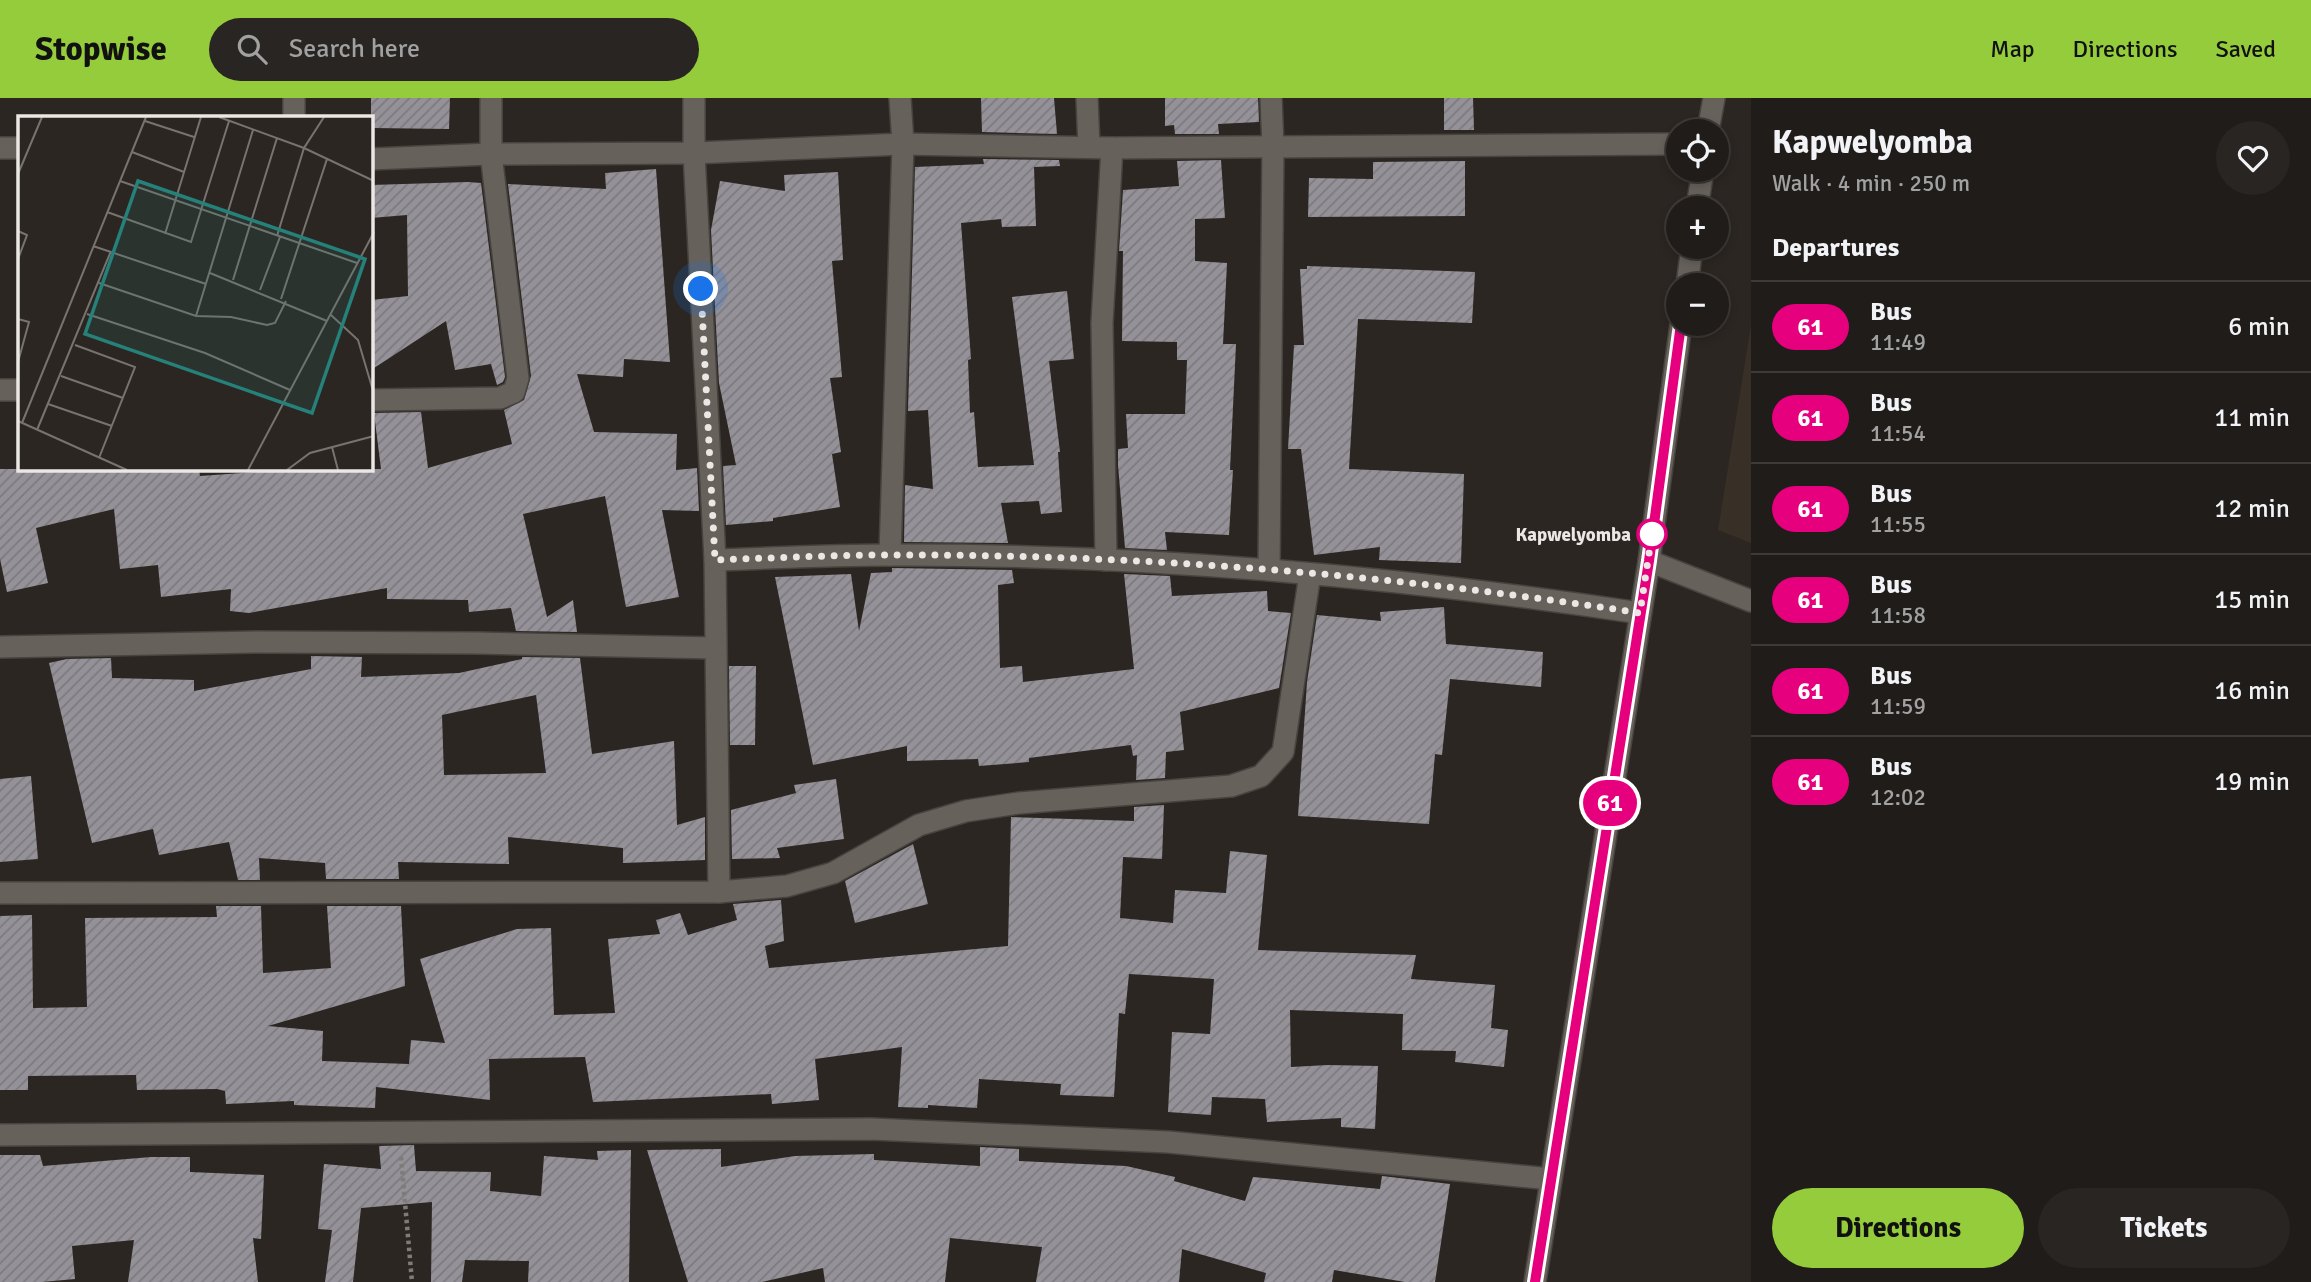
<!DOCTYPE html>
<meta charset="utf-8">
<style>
:root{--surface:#201c19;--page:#282522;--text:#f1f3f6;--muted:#a2a1a2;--line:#3d3a38;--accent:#95cc3b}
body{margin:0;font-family:Signika,sans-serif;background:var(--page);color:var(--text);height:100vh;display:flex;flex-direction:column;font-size:26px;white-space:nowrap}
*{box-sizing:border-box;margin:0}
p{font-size:23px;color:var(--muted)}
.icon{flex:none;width:38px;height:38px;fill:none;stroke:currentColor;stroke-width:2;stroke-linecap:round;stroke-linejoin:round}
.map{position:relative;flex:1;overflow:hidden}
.details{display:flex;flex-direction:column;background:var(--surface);width:560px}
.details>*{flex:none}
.badge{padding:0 14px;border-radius:23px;font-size:24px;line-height:46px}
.controls{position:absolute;left:1666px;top:21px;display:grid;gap:14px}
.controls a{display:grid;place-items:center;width:63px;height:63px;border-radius:50%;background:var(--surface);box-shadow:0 4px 10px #0003,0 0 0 2px var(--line);font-size:35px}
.you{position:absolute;width:35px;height:35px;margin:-18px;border:5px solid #fff;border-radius:50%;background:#1a73e8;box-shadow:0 0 0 10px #1a73e833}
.map>.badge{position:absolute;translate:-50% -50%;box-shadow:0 0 0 4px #fff}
h2{padding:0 21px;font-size:26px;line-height:63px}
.round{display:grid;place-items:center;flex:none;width:74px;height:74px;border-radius:37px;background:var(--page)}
.head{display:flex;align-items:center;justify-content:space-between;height:119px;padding:0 21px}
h1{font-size:33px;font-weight:700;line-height:52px}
.cta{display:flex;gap:14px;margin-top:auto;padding:14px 21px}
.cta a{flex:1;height:80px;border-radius:42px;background:var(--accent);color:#111;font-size:28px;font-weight:700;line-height:80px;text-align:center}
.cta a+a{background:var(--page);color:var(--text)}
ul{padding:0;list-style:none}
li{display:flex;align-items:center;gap:21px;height:91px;padding:0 21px;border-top:2px solid var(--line)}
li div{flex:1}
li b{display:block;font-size:26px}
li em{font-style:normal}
li .badge{min-width:77px;font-weight:700;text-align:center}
header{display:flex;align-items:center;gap:42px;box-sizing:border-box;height:98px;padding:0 35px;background:var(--accent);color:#111}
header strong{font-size:33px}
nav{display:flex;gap:38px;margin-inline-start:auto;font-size:24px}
.search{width:490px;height:63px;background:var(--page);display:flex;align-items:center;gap:18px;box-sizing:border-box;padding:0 24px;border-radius:38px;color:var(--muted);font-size:26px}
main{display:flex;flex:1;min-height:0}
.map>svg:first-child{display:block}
.built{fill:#382f26}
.building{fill:url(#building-hatch);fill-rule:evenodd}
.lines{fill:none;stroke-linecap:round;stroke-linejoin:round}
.minor-casing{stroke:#47433f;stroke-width:24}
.path{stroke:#7f7b77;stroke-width:4.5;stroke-dasharray:3.5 3.5;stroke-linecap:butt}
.minor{stroke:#66615b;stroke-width:21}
.line-casing{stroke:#fff;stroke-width:16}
.line{stroke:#e6007e;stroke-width:10}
.walk{stroke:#eae7e4;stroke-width:7;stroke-dasharray:0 12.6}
.stop-dot{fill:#fff;stroke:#e6007e;stroke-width:3.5}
.labels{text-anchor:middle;stroke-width:7;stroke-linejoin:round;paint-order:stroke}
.stop-label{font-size:19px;font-weight:bold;fill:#eae7e4;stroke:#2b2621;text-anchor:end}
.inset-road{fill:none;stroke:#77736f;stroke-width:2}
.view{fill:#25817a;fill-opacity:0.15;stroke:#25817a;stroke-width:3.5}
.inset-edge{fill:none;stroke:#eae7e4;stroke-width:3.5}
</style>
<header>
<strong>Stopwise</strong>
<div class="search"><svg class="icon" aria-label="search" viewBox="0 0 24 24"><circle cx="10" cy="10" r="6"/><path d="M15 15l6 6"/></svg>Search here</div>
<nav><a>Map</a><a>Directions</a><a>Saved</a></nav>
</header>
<main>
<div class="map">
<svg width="1751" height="1184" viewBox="0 0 1751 1184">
<defs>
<pattern id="building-hatch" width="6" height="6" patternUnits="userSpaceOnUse" patternTransform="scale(1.75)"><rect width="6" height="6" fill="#949198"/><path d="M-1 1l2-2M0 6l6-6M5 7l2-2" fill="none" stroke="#7d7a7f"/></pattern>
</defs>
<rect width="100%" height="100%" fill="#2b2621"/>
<!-- built -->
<polygon class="built" points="1751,227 1751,445 1718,432"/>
<!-- building -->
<g class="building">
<polygon points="371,0 450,0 449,31 371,30"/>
<polygon points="981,0 1054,0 1057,36 982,34"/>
<polygon points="1165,0 1258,0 1259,24 1218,26 1219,36 1175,36 1174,27 1165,28"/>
<polygon points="1444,0 1473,0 1474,32 1444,32"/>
<polygon points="983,61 1059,62 1060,68 1034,69 1036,128 1002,129 1001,121 961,125 971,261 968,262 970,315 974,314 978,369 1034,367 1012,199 1067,193 1074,261 1049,263 1060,354 1058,354 1062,414 1041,416 1039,403 1001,405 1008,445 904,444 905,387 933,391 928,312 908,313 915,69 984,66"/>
<polygon points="1221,62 1225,120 1195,121 1195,163 1227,165 1223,246 1236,246 1230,372 1233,372 1229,437 1165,434 1167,452 1125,450 1118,367 1118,351 1128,350 1126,316 1185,316 1187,262 1177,262 1177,244 1122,243 1123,153 1119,153 1123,92 1179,88 1177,63"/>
<polygon points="1465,63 1465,118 1308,119 1309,80 1373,81 1373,64"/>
<polygon points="656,71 670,264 624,261 623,279 577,276 594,334 677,336 676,372 697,370 699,413 662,412 679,499 626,509 605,398 523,416 547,519 573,502 577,534 516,533 511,510 469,514 468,502 387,501 387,490 249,515 230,513 231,491 161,499 158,467 120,471 114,411 36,430 48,485 7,494 0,461 0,371 199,371 200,378 300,371 381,371 374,315 421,314 428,370 512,346 504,312 524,302 531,278 508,86 606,91 605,75"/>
<polygon points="838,74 843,162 832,163 842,279 830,280 841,354 832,356 840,409 773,420 773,423 726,427 723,368 736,367 719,285 718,267 711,132 720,83 785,93 784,77"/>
<polygon points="468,84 481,85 505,279 503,284 497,287 491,266 455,272 446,223 371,272 371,202 408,198 407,117 371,120 371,87"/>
<polygon points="1307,168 1475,174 1472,225 1358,221 1349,371 1464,376 1461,465 1379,462 1380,449 1314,457 1301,351 1288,351 1294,247 1304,247 1300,171 1307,171"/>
<polygon points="892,470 1012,472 1014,485 998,487 1000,570 1022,568 1023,584 1134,571 1124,476 1170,478 1172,498 1267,493 1268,513 1291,515 1279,590 1180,614 1184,652 1166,654 1165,680 1136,682 1137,657 1133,658 1131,647 1029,660 1029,664 979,668 978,661 907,663 907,648 813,667 775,479 851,476 859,533 871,475 892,474"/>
<polygon points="1444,509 1446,546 1543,554 1541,589 1450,581 1442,657 1435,656 1429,726 1298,718 1307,584 1317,517 1381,523 1380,514"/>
<path d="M 311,558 L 362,559 L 361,579 L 459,575 L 522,561 L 522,559 L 580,560 L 592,656 L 674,643 L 677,727 L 705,719 L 705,762 L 623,765 L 623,750 L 508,739 L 509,766 L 398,764 L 399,781 L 326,781 L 325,765 L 259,760 L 260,782 L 238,782 L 229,744 L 159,757 L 153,731 L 92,745 L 49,565 L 67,561 L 111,560 L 112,580 L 194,582 L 194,593 L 311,571 ZM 536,597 L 546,675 L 444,677 L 442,617 Z"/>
<polygon points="729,568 756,568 755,647 730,647"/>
<polygon points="31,678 38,761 0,764 0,681"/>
<polygon points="836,681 844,741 777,750 780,760 732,761 731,712 796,695 794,687"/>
<polygon points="1164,707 1162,761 1123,759 1120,820 1173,825 1175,792 1226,795 1230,753 1267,757 1258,852 1416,857 1411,881 1495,887 1491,930 1508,932 1504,969 1455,964 1456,953 1402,952 1403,916 1290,912 1291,969 1328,967 1378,968 1375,1031 1341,1029 1341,1020 1267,1024 1265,1001 1212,999 1211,1017 1168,1014 1172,934 1210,936 1214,881 1129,876 1125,916 1119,915 1114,999 1060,997 1061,986 979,981 977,1010 928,1007 928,1010 898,1009 902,949 815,961 819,1002 772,1006 771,996 593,1004 585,959 489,961 490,1002 376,989 375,1010 294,1007 294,1003 226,1006 225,993 217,991 137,992 136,977 28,978 28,992 0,992 0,818 32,817 33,910 87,909 85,820 217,819 216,808 261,808 263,875 331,870 327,808 401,808 405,888 268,928 323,933 322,963 409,966 411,942 445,945 420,861 517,831 551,830 554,917 615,915 608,841 660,836 656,822 680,815 688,837 737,822 733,806 781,802 784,843 765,848 769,870 1008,848 1011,719 1134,723 1134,709"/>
<polygon points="913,746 928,806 855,825 845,783"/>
<polygon points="414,1047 416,1073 491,1074 490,1093 541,1098 544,1058 598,1062 597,1053 631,1052 629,1184 528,1184 529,1163 465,1162 462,1184 431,1184 432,1104 361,1110 353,1184 325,1184 332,1132 318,1131 324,1066 381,1071 379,1048"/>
<polygon points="980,1049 1019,1051 1019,1063 1126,1068 1175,1079 1174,1083 1245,1103 1253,1079 1380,1091 1382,1078 1450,1086 1435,1184 1405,1184 1334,1172 1332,1184 1264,1184 1266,1175 1182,1151 1179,1184 1036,1184 1042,1149 950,1140 945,1184 825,1184 823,1170 762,1184 688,1184 647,1052 721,1051 721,1069 795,1058 874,1056 874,1062 980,1068"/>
<polygon points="0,1057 40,1057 43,1068 151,1059 190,1059 190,1074 264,1077 261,1141 253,1140 258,1184 128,1184 134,1142 72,1148 75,1181 42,1184 0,1184"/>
</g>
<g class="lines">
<defs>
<g id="minor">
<polyline points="694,0 694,55 715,462 719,794"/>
<polyline points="1087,0 1089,49"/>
<polyline points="294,19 294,0"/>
<polyline points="1708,33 1714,0"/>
<polyline points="0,50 19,50"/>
<polyline points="371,61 491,56 694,55 903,46 1112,50 1678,46"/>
<polyline points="1697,110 1703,72"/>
<polyline points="1687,187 1692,149"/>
<polyline points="0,292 19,292"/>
<polyline points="371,302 500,300 514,294 518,280 491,56 491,0"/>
<polyline points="890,457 903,46 900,0"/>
<path d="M 715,462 C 773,460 831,457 890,457 C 1141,456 1392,478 1640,515"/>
<polyline points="1106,462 1102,225 1112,50"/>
<polyline points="1649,463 1751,503"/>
<polyline points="1269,472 1273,48 1271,0"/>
<polyline points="0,549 258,544 477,545 715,550"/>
<polyline points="0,795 719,794 787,788 833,775 919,727 966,713 1019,705 1231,688 1261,678 1283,654 1310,476"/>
<polyline points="0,1037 871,1031 1168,1044 1551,1081"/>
<polyline points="1535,1184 1649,463 1681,226"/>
</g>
</defs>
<!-- minor casing -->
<use href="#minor" class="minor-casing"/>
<!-- path -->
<polyline class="path" points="401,1059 412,1184"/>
<!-- minor -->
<use href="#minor" class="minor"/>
</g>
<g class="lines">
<defs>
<polyline id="line" points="1535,1184 1649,463 1681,226"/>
</defs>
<!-- line casing -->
<use href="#line" class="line-casing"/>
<!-- line -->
<use href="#line" class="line"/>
<!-- walk -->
<path class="walk" d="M 701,191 L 715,462 C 773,460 831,457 890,457 C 1140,456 1393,477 1640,515 L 1652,436"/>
</g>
<!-- markers -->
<circle class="stop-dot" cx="1652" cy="436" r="14"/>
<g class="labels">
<!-- stop labels -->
<g class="stop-label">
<text x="1631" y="443">Kapwelyomba</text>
</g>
</g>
<!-- overview -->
<g transform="translate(18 18)">
<rect width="355" height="355" fill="#2b2621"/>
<path class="inset-road" d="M 201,1 L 286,32 L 356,65M 127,5 L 176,21M 114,36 L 166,56M 0,58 L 24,1M 102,65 L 339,147M 89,96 L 173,126 L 211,5M 0,115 L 9,119 L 0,143M 147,118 L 183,1M 259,120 L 286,32 L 306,1M 75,130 L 188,168M 192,157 L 309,205M 215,164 L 259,22M 81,167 L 178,200 L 213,201 L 249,209 L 257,207 L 268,185M 242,174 L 262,121M 263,183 L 309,43M 69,198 L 187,237 L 272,274M 313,199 L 340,224 L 356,278M 178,200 L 235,14M 0,203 L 11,206 L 0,246M 57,229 L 117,251 L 81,342M 43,260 L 105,282M 30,288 L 94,310M 0,305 L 109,354M 4,307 L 128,1M 19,314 L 93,135M 314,331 L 320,354M 230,354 L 356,116M 269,354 L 292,337 L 356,320"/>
<path class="view" d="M 120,65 L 347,143 L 294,297 L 67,218 Z"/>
<rect width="355" height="355" class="inset-edge"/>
</g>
</svg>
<div class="controls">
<a><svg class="icon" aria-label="locate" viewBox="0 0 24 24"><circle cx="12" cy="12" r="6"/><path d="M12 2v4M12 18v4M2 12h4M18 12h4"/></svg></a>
<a>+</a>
<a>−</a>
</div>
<div class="you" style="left:701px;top:191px"></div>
<b class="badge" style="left:1610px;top:705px;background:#e6007e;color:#fff">61</b>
</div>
<section class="details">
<div class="head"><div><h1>Kapwelyomba</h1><p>Walk · 4 min · 250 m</p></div><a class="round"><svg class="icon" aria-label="heart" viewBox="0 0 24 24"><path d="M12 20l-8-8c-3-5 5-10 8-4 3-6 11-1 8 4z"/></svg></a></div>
<h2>Departures</h2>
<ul>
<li><span class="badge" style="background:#e6007e;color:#fff">61</span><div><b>Bus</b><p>11:49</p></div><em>6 min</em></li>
<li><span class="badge" style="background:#e6007e;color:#fff">61</span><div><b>Bus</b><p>11:54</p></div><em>11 min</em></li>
<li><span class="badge" style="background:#e6007e;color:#fff">61</span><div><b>Bus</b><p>11:55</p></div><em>12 min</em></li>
<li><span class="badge" style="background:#e6007e;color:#fff">61</span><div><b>Bus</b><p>11:58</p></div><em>15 min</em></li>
<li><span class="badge" style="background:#e6007e;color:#fff">61</span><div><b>Bus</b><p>11:59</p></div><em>16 min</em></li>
<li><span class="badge" style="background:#e6007e;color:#fff">61</span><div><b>Bus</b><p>12:02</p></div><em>19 min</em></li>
</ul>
<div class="cta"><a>Directions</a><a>Tickets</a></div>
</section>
</main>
